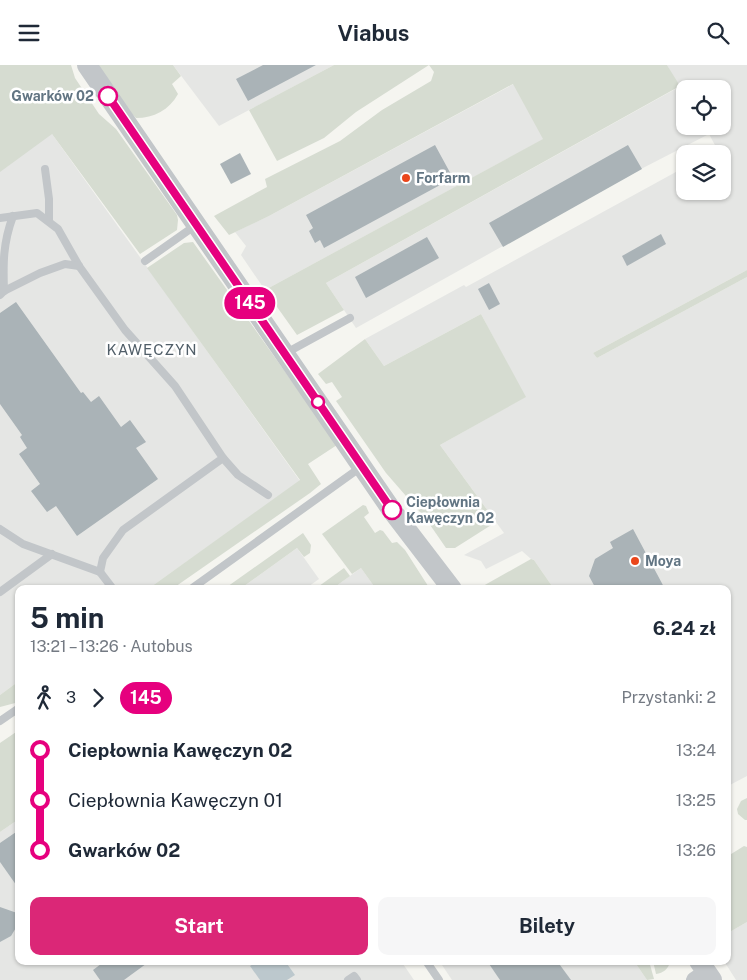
<!DOCTYPE html>
<html lang="pl">
<meta charset="utf-8">
<style>
:root{--surface:#fff;--page:#f6f6f7;--text:#1f2937;--muted:#747a83;--accent:#db2777}
body{margin:0;font-family:"Public Sans",sans-serif;background:var(--page);color:var(--text);height:100vh;display:flex;flex-direction:column;font-size:19px;white-space:nowrap}
*{box-sizing:border-box;margin:0}
p{font-size:16px;color:var(--muted)}
.icon{flex:none;width:28px;height:28px;fill:none;stroke:currentColor;stroke-width:2;stroke-linecap:round;stroke-linejoin:round}
.map{position:relative;flex:1;overflow:hidden}
.side{position:absolute;left:15px;top:520px;width:716px;height:380px;display:flex;flex-direction:column;background:var(--surface);border-radius:10px;box-shadow:0 1px 4px #0004}
.side>*{flex:none}
.badge{padding:0 10px;border-radius:16px;font-size:18px;line-height:32px}
.controls{position:absolute;left:676px;top:15px;display:grid;gap:10px}
.controls a{display:grid;place-items:center;width:55px;height:55px;border-radius:10px;background:var(--surface);box-shadow:0 1px 4px #0004;font-size:25px}
.map>.badge{position:absolute;translate:-50% -50%;box-shadow:0 0 0 2px #fff}
.legs{display:flex;align-items:center;gap:8px;height:55px;padding:0 15px;font-size:16px}
.legs p{margin-inline-start:auto}
.head{display:flex;align-items:center;justify-content:space-between;height:85px;padding:0 15px}
h1{font-size:28px;font-weight:700;line-height:38px}
.action{display:flex;gap:10px;margin-top:auto;padding:10px 15px}
.action a{flex:1;height:58px;border-radius:10px;background:var(--accent);color:#fff;font-size:20px;font-weight:700;line-height:58px;text-align:center}
.action a+a{background:var(--page);color:var(--text)}
ul{padding:0 15px;list-style:none}
li{display:flex;align-items:center;gap:18px;height:50px;font-size:19px}
li i{display:grid;place-items:center;width:8px;height:100%;margin:0 6px;background:currentColor}
li i::after{content:'';width:12px;height:12px;margin:-6px;border:4px solid;border-radius:50%;background:var(--surface)}
li p{margin-inline-start:auto}
li:first-child i{background:linear-gradient(#0000 50%,currentColor 0)}
li:last-child i{background:linear-gradient(currentColor 50%,#0000 0)}
header{display:flex;justify-content:space-between;align-items:center;height:65px;padding:0 15px;background:var(--surface);font-size:22px;font-weight:700}
.map>svg:first-child{display:block}
.built{fill:#e5e6e4;fill-rule:evenodd}
.green{fill:#d6dcd1}
.water{fill:#bcc8cd}
.building{fill:#aab3b7}
.lines{fill:none;stroke-linecap:round;stroke-linejoin:round}
.service{stroke:#c2c6c9;stroke-width:8}
.minor{stroke:#c2c6c9;stroke-width:16}
.tertiary{stroke:#c2c6c9;stroke-width:20}
.line-1-casing{stroke:#fff;stroke-width:11}
.line-1{stroke:#e6007e;stroke-width:8}
.stop-1-dot{fill:#fff;stroke:#e6007e;stroke-width:2.5}
.poi-dot{fill:#ea461b;stroke:#fff;stroke-width:2}
.labels{text-anchor:middle;stroke-width:5;stroke-linejoin:round;paint-order:stroke}
.stop-label{font-size:14px;font-weight:bold;fill:#627583;stroke:#fff;text-anchor:end}
.poi-label{font-size:14px;font-weight:bold;fill:#627583;stroke:#fff;text-anchor:start}
.neighbourhood-label{font-size:15px;letter-spacing:1px;fill:#505e68;stroke:#fff}
</style>
<header><svg class="icon" aria-label="menu" viewBox="0 0 24 24"><path d="M4 6h16M4 12h16M4 18h16"/></svg>Viabus<svg class="icon" aria-label="search" viewBox="0 0 24 24"><circle cx="10" cy="10" r="6"/><path d="M15 15l6 6"/></svg></header>
<div class="map">
<svg width="747" height="915" viewBox="0 0 747 915">
<rect width="100%" height="100%" fill="#f5f5f0"/>
<!-- built -->
<g class="built">
<polygon points="173,0 334,0 219,61"/>
<polygon points="549,0 625,30 265,225 241,190 246,181 235,167 269,151"/>
<path d="M 667,0 L 747,0 L 747,205 L 593,288 L 597,293 L 747,212 L 747,711 L 728,721 L 728,524 L 554,524 L 534,495 L 531,494 L 522,486 L 486,504 L 481,496 L 464,490 L 504,468 L 440,380 L 525,332 L 481,249 L 384,301 L 365,274 L 464,220 L 466,222 L 685,102 L 685,126 L 722,126 L 722,89 L 708,89 L 717,84 L 709,69 L 641,104 L 356,263 L 326,218 L 679,22 ZM 685,24 L 722,24 L 722,61 L 685,61 Z"/>
<polygon points="0,54 52,69 300,416 148,524 19,524 19,616 0,630"/>
<polygon points="297,483 319,514 305,524 240,524"/>
<polygon points="361,503 376,524 332,524"/>
<polygon points="19,754 19,896 401,896 414,915 0,915 0,767"/>
<polygon points="747,857 747,915 736,915 724,896 728,896 728,868"/>
<polygon points="442,896 634,896 647,915 452,915 440,897"/>
</g>
<!-- green -->
<g class="green">
<polygon points="0,0 71,0 75,13 99,49 116,64 177,150 178,155 177,165 140,189 52,69 0,107"/>
<path d="M 98,0 L 173,0 L 181,11 L 172,19 L 178,29 C 169,45 154,53 136,53 L 132,49 Z"/>
<polygon points="334,0 667,0 680,21 326,218 344,245 297,270 265,225 543,74 513,19 269,151 229,170 214,151 267,122 265,114 340,76 382,45 431,16 434,7 429,0 356,47 324,73 277,96 249,45"/>
<polygon points="193,177 337,380 308,399 321,419 310,428 172,524 148,524 300,415 147,203 184,178"/>
<polygon points="747,205 747,212 597,293 593,288"/>
<polygon points="481,249 526,332 440,380 496,457 455,483 446,483 426,454 386,408 336,336 342,332 332,317 326,319 318,309 365,274 384,301"/>
<polygon points="363,440 366,441 369,448 364,452 375,468 380,465 383,466 392,478 397,477 405,485 430,524 376,524 361,503 352,509 322,469"/>
<polygon points="303,468 311,480 310,488 304,492 297,483 240,524 224,524"/>
<polygon points="531,494 534,495 554,524 484,524 483,521"/>
<polygon points="344,503 350,511 332,524 315,524"/>
<polygon points="19,616 19,637 0,642 0,630"/>
<polygon points="19,665 19,754 0,767 0,678"/>
<polygon points="747,733 747,755 745,755 738,749 737,744 741,736"/>
<polygon points="744,781 747,782 747,857 728,868 728,791"/>
<polygon points="634,896 649,896 654,914 647,915"/>
<path d="M 653,896 L 670,896 C 669,904 663,908 656,909 Z"/>
</g>
<!-- water -->
<polygon class="water" points="257,896 285,896 295,910 287,915 260,915 250,901"/>
<!-- building -->
<g class="building">
<polygon points="263,0 316,0 248,36 236,14"/>
<polygon points="435,80 453,113 324,183 320,175 315,178 309,166 313,163 306,150"/>
<polygon points="628,80 642,104 503,182 489,158"/>
<polygon points="240,88 251,109 231,119 220,99"/>
<polygon points="661,169 666,179 627,201 622,191"/>
<polygon points="427,172 439,193 366,233 355,212"/>
<polygon points="489,218 500,239 489,245 478,224"/>
<polygon points="16,237 81,328 83,327 91,337 99,331 121,362 130,355 146,377 136,383 158,414 77,471 56,441 47,447 31,426 40,419 19,389 27,383 20,372 22,370 0,339 0,248"/>
<polygon points="633,464 665,524 596,524 589,511 595,494 613,483 610,477"/>
<polygon points="19,765 19,824 0,797 0,778"/>
<polygon points="0,842 17,848 17,861 11,871 0,877"/>
<polygon points="105,896 150,896 124,915 100,915 93,905"/>
<polygon points="487,896 557,896 571,915 500,915"/>
</g>
<g class="lines">
<!-- service -->
<g class="service">
<polyline points="45,104 49,134 49,156"/>
<polyline points="0,153 37,148 58,164 79,201 125,265 175,321 223,393 123,465 103,493 100,507"/>
<polyline points="145,196 196,160"/>
<path d="M 4,226 C 3,198 3,178 13,151"/>
<polyline points="0,230 4,226 40,208 65,199 79,201"/>
<polyline points="286,288 350,253"/>
<polyline points="223,393 238,410 268,430"/>
<polyline points="0,464 23,479 100,507 113,524"/>
<polyline points="191,524 361,402"/>
<polyline points="0,527 52,489"/>
<polyline points="0,656 19,643"/>
<polyline points="426,896 439,915"/>
<polyline points="348,915 354,911 357,915"/>
</g>
<!-- minor -->
<polyline class="minor" points="694,915 706,907"/>
<!-- tertiary -->
<g class="tertiary">
<polyline points="87,0 393,447 452,524"/>
<polyline points="699,896 712,915"/>
</g>
</g>
<g class="lines">
<defs>
<polyline id="line-1" points="108,31 392,445"/>
</defs>
<!-- line-1 casing -->
<use href="#line-1" class="line-1-casing"/>
<!-- line-1 -->
<use href="#line-1" class="line-1"/>
</g>
<!-- markers -->
<g class="stop-1-dot">
<circle cx="108" cy="31" r="9"/>
<circle cx="318" cy="337" r="6"/>
<circle cx="392" cy="445" r="9"/>
</g>
<g class="poi-dot">
<circle cx="406" cy="113" r="5"/>
<circle cx="635" cy="496" r="5"/>
</g>
<g class="labels">
<!-- stop labels -->
<g class="stop-label">
<text x="94" y="36">Gwarków 02</text>
<text x="406" y="442" text-anchor="start">Ciepłownia<tspan x="406" dy="16">Kawęczyn 02</tspan></text>
</g>
<!-- poi labels -->
<g class="poi-label">
<text x="416" y="118">Forfarm</text>
<text x="645" y="501">Moya</text>
</g>
<!-- neighbourhood labels -->
<g class="neighbourhood-label">
<text x="152" y="290">KAWĘCZYN</text>
</g>
</g>
</svg>
<div class="controls">
<a><svg class="icon" aria-label="locate" viewBox="0 0 24 24"><circle cx="12" cy="12" r="6"/><path d="M12 2v4M12 18v4M2 12h4M18 12h4"/></svg></a>
<a><svg class="icon" aria-label="layers" viewBox="0 0 24 24"><path d="M12 4l9 5-9 5-9-5zM3 14l9 5 9-5"/></svg></a>
</div>
<b class="badge" style="left:250px;top:238px;background:#e6007e;color:#fff">145</b>
<section class="side">
<div class="head"><div><h1>5 min</h1><p>13:21 – 13:26 · Autobus</p></div><b>6.24 zł</b></div>
<div class="legs"><svg class="icon" aria-label="walk" viewBox="0 0 24 24"><circle cx="13" cy="4" r="2"/><path d="M13 8l-2 6 4 7M11 14l-3 7M7 12l3-4h3l4 4"/></svg>3<svg class="icon" aria-label="forward" viewBox="0 0 24 24"><path d="M9 5l7 7-7 7"/></svg><b class="badge" style="background:#e6007e;color:#fff">145</b><p>Przystanki: 2</p></div>
<ul>
<li><i style="color:#e6007e"></i><b>Ciepłownia Kawęczyn 02</b><p>13:24</p></li>
<li><i style="color:#e6007e"></i><span>Ciepłownia Kawęczyn 01</span><p>13:25</p></li>
<li><i style="color:#e6007e"></i><b>Gwarków 02</b><p>13:26</p></li>
</ul>
<div class="action"><a>Start</a><a>Bilety</a></div>
</section>
</div>
